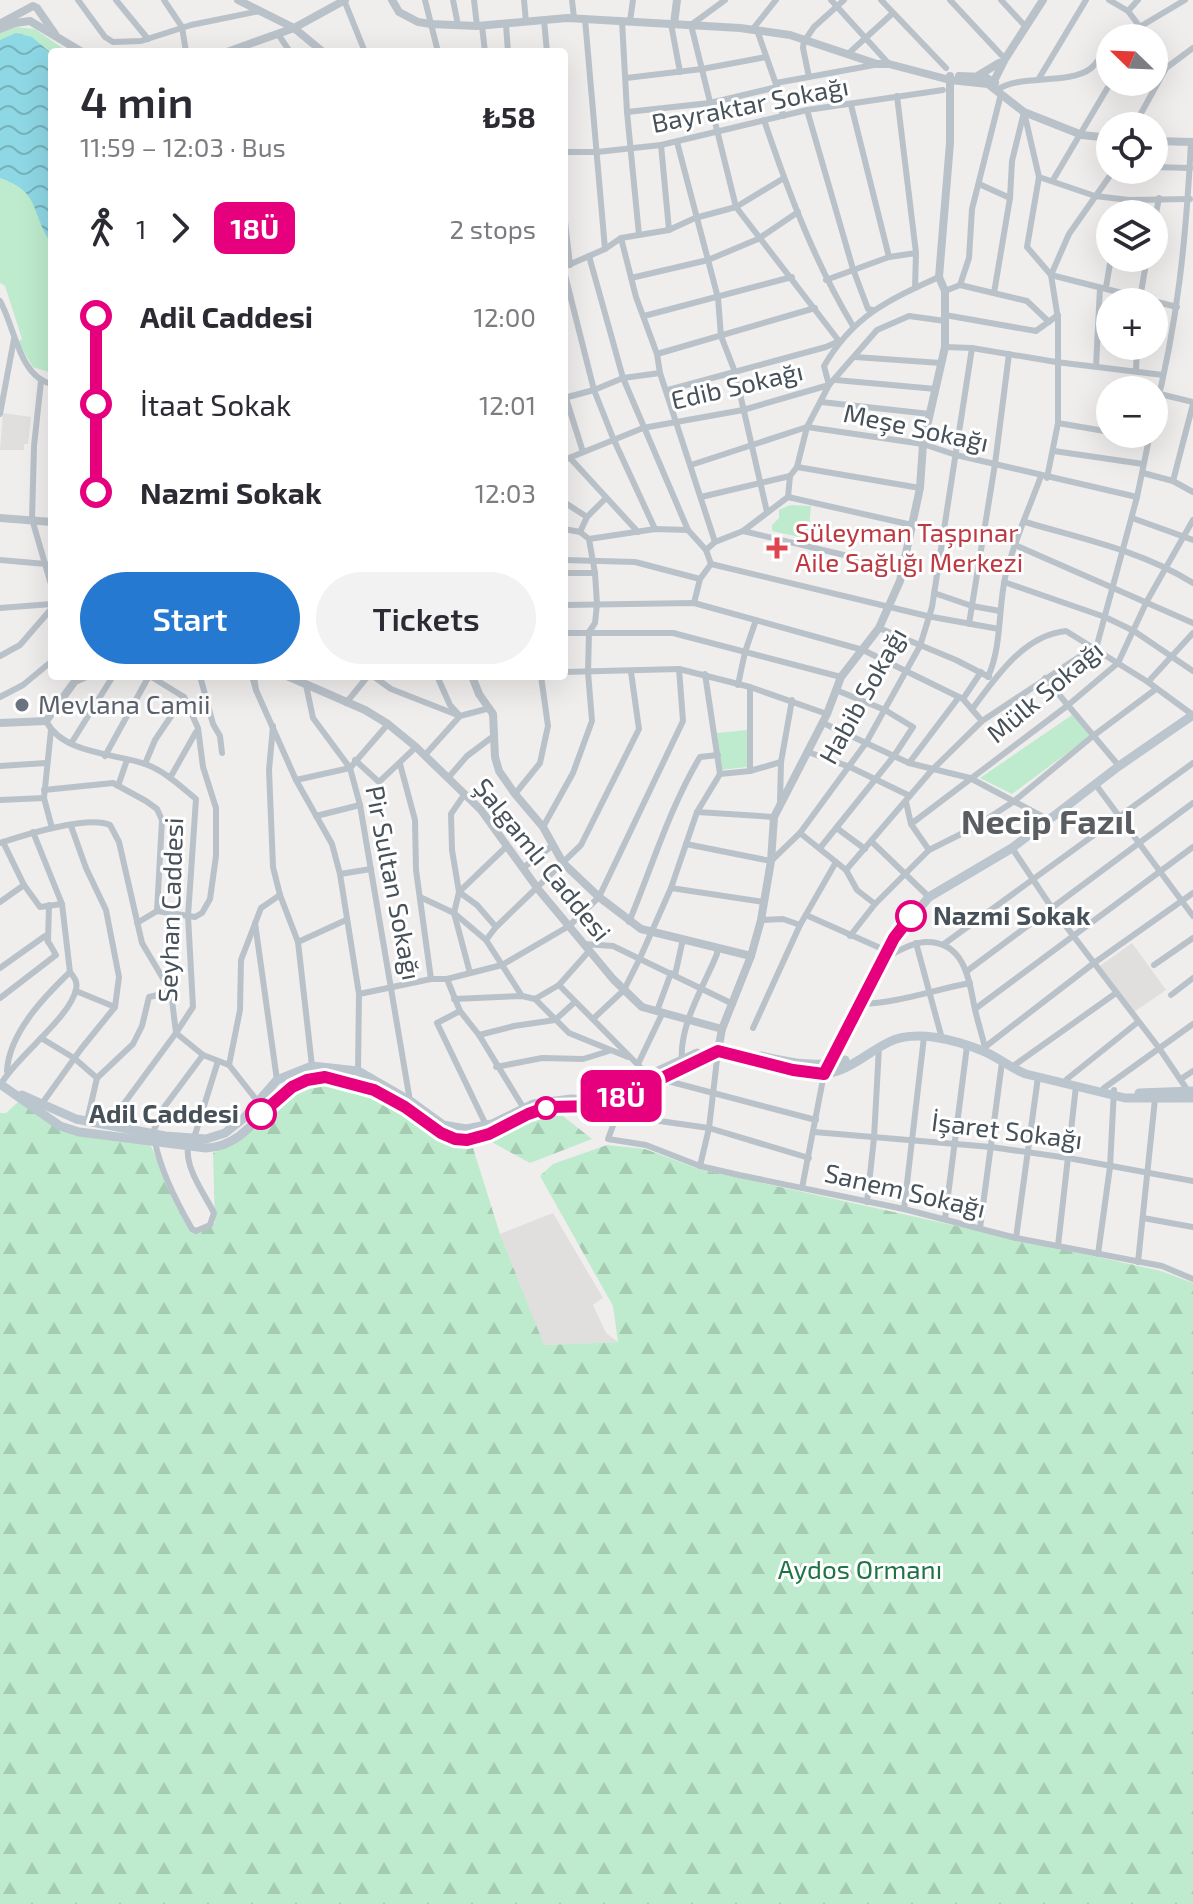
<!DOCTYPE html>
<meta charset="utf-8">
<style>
:root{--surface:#fff;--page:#f2f2f3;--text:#2b2b33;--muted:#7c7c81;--accent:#2679d0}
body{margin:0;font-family:"Exo 2",sans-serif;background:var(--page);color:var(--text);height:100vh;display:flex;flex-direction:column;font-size:30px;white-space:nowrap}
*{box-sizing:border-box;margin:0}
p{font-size:26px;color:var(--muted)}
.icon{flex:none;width:44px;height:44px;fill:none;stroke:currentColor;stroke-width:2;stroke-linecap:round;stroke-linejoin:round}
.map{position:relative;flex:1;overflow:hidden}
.sheet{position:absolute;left:48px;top:48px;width:520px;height:632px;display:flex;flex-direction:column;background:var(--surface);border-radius:8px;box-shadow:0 8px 32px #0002}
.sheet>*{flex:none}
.badge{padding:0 16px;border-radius:12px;font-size:28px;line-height:52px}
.needle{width:52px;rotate:293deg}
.controls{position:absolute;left:1096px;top:24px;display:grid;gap:16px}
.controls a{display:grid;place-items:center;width:72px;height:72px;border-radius:50%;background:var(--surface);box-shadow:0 8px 32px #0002;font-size:40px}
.map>.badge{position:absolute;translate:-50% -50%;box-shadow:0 0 0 4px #fff}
.legs{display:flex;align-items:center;gap:12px;height:88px;padding:0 32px;font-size:26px}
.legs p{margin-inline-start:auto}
.head{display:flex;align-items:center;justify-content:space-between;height:136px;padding:0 32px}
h1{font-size:44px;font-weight:600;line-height:60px}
.action{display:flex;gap:16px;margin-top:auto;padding:16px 32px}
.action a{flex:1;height:92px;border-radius:48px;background:var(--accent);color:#fff;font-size:32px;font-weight:600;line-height:92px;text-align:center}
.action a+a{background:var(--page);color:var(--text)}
ul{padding:0 32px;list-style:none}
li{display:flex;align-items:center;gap:28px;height:88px;font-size:30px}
li i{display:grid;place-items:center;width:12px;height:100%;margin:0 10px;background:currentColor}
li i::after{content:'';width:20px;height:20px;margin:-10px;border:6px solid;border-radius:50%;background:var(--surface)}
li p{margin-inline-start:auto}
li:first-child i{background:linear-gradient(#0000 50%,currentColor 0)}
li:last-child i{background:linear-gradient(currentColor 50%,#0000 0)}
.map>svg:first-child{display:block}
.education{fill:#e1dede}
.forest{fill:url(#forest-firs)}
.green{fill:#beebcd}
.water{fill:url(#water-waves)}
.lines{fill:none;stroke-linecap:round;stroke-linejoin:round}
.minor{stroke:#bac2c9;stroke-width:6}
.tertiary{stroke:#bac2c9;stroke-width:8}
.secondary{stroke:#bac5ce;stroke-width:9}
.line-1-casing{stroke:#fff;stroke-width:18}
.line-1{stroke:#e6007e;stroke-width:12}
.health-dot{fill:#e0444e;stroke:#fff;stroke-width:3}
.worship-dot{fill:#6b7280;stroke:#fff;stroke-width:3}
.stop-1-dot{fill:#fff;stroke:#e6007e;stroke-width:4}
.labels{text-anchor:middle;stroke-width:6;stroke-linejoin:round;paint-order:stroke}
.street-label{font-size:26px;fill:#475159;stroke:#fff}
.health-label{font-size:26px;fill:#be3a42;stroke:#fff;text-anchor:start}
.worship-label{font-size:26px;fill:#5b616d;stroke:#fff;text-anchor:start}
.stop-label{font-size:26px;font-weight:bold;fill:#475159;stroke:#fff;text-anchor:start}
.park-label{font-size:26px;fill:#1e7445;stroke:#fff}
.district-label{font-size:34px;font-weight:bold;fill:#5a5e62;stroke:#fff}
</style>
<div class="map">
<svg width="1193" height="1904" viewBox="0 0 1193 1904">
<defs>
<pattern id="forest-firs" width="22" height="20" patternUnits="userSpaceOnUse" patternTransform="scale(2)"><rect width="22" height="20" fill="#beebcd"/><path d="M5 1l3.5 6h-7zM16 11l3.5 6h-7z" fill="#a5cbb2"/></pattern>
<pattern id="water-waves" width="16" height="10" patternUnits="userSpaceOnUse" patternTransform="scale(2)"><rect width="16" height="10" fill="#8ed7e4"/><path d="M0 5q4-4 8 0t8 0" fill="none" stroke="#76b1bc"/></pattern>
</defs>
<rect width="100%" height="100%" fill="#f0eded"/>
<!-- education -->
<g class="education">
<polygon points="3,413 31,417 28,444 24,444 24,450 0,450"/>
<polygon points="1132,943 1166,990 1134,1012 1100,966"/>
<polygon points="553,1213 603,1298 593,1305 606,1333 618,1342 543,1345 500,1234"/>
</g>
<!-- forest -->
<g class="forest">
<polygon points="323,1081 367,1091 409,1117 439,1140 473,1148 500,1234 544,1345 618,1342 613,1306 540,1176 553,1164 607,1145 645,1149 699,1169 1161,1271 1193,1283 1193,1904 0,1904 0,1113 6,1113 18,1102 62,1130 149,1142 190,1231 215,1223 213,1153 228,1146 281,1096"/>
<polygon points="559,1113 592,1139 530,1163 488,1140 537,1116"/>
</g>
<!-- green -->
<g class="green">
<polygon points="16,27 35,29 68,52 52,52 52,373 33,367 18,342 22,339 5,286 0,283 0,33"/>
<polygon points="790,505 811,506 808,539 772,531 772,525 779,518 779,510"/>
<polygon points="1072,715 1090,736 1012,794 980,778"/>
<polygon points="747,730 747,767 720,770 717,733"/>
</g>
<!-- water -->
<path class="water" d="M 16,33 L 32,37 L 52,54 L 52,244 C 30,214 42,192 0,178 L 0,40 Z"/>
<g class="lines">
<!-- minor -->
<g class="minor">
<polyline points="78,0 105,37 113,42 141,41 191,25 260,11"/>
<polyline points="116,0 148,39"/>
<polyline points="164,0 182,27 186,52"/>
<polyline points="344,0 365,52"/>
<polyline points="425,0 438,52"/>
<polyline points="453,0 458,25"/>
<polyline points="474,0 477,26"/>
<polyline points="524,0 526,22"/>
<polyline points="572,0 574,18"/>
<polyline points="725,0 691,25 736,207 839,341 837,344"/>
<polyline points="831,0 889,64"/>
<polyline points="881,0 946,68"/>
<polyline points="950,0 1005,59"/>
<polyline points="1001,0 1026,27"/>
<polyline points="1109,0 1128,11 1140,27"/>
<polyline points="1128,11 1138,0"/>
<polyline points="585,19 605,249"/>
<polyline points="544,20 547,52"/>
<polyline points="622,21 627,112 639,235"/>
<polyline points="630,21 633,0"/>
<polyline points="671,24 680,72"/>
<polyline points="506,25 508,52"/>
<polyline points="482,26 485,52"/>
<polyline points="752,30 776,0"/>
<polyline points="757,30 777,87 783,116"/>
<polyline points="278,34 290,52"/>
<polyline points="1121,38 1185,0"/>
<polyline points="804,40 803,48 809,77"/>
<polyline points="805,40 814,27 844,0"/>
<polyline points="849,53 893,13"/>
<polyline points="626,78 702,69 766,57"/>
<polyline points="1038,80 1086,0"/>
<polyline points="776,83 874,65"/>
<path d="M 997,90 C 1018,74 1068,85 1090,69 C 1098,63 1104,51 1110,44"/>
<polyline points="897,96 916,253 915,288"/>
<polyline points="851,105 889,257"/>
<polyline points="807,110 853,269 868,309 873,310"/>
<polyline points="627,112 710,103 777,87"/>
<polyline points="1024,112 1039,177 1027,247 1051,275 1177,307"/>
<path d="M 764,120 C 788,191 814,261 853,326"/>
<polyline points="1134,126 1166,68 1193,48"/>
<polyline points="677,142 718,298 721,336 735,372 767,512"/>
<polyline points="661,145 669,230"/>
<polyline points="564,152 597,152 661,145 807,110 943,90"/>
<polyline points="1154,167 1190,168"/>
<polyline points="1039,177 1095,196 1129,200 1190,199"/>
<polyline points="1053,180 1111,82"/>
<polyline points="979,184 1010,198"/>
<polyline points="564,213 570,265"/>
<polyline points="1121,214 1129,200"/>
<polyline points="1154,224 1159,198"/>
<polyline points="621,238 636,297 657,354 660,373 715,542"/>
<polyline points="589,256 623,378 688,530"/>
<polyline points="564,267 605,249 621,238 669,230 695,218 736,207 784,178"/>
<polyline points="564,271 594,390 613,438 655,529"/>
<polyline points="631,278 708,260 758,239 798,212"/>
<polyline points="826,280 889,257 916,253"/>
<polyline points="960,285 969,258 972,209 1001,94"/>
<polyline points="1106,287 1111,258"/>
<polyline points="945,291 960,285 1027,301 1049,322"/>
<polyline points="994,293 1010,198 1012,161 1024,112"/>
<polyline points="1140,298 1147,258"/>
<path d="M 0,301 C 15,327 19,377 52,384"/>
<polyline points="945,315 1036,331 1058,315"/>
<polyline points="644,316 792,277"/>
<polyline points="945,347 972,348 1056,362 1163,375"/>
<polyline points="657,354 815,308"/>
<polyline points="855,357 941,363"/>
<polyline points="1096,366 1100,288"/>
<polyline points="1136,371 1137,346"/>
<polyline points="836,380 936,389"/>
<polyline points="41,381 34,446 32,519 52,588"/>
<polyline points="668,390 826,347 837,342"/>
<polyline points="564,392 583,452"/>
<polyline points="1160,394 1193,402"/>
<polyline points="564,398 594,390 623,378 660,373"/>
<polyline points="821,402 930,414"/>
<polyline points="0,414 14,339"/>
<path d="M 1154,416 C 1178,322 1186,239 1191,142"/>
<polyline points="1058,423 1110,432"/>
<polyline points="1122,434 1148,438"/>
<polyline points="1054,451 1143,464"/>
<polyline points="570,458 638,532"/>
<polyline points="564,460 643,428 743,410 829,385 877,330 909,316 945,321"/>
<polyline points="691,465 807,427 923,444 956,455 1137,497"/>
<polyline points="797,467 920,488"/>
<polyline points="1143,473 1173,481 1193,492"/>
<polyline points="1047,478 1058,423 1058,319 1051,275 1069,234 1114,170"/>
<polyline points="1173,481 1193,404"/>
<polyline points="701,497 790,476"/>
<polyline points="788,497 912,525"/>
<polyline points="564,502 587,517"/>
<polyline points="1132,518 1193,540"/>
<path d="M 1025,522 C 1083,539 1142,551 1193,583"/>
<polyline points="564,529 580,532 589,539 655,529 688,530 706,550 711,564 927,616 999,629"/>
<path d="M 743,531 L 788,497 L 790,476 L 797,467 L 807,427 L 829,385 L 824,366 C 853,316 888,300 939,277"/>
<polyline points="580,532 587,517 605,499"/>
<polyline points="1015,545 1193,623"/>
<polyline points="706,550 715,542 743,531 903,569"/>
<polyline points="0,560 46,564"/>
<polyline points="564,560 635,562 700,579"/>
<polyline points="564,573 595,573"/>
<polyline points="1004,582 1105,617 1134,631 1193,671"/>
<polyline points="934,593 972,606 1000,611"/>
<polyline points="694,603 700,579 711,564"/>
<polyline points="564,605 694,603 863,650 963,699 982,721"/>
<polyline points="0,608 52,604"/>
<polyline points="969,624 995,464 1009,354"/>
<polyline points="879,628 956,660 989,677"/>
<polyline points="564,633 673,633 841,677"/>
<polyline points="0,656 20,645 52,608"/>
<polyline points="564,672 679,669 750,687 827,714"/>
<polyline points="705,674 720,774"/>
<polyline points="200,676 213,724 220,736 222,753"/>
<polyline points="252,676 256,690 254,676"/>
<polyline points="373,676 391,689 460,716 450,705 437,676"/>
<path d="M 988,677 C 1002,645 998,611 1005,578 C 1013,543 1029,509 1041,476"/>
<polyline points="1045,678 1119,766"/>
<polyline points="1148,682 1193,633"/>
<polyline points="306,685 313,718 350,768 360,805 410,1101"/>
<polyline points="738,685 745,652 756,620"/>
<polyline points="750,687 750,771"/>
<polyline points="256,690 296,780 332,844 340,874 359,994 358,1071"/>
<polyline points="0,697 23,685 52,661"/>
<polyline points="963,699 981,672"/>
<polyline points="346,703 368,676"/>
<path d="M 973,708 C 996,677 1024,635 1066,631 L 1148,682 L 1193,715"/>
<path d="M 46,721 C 64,755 115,753 145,764 C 165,771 181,787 196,799 L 188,916 L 193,1007 L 176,1033 L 109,1124"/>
<polyline points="823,723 909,763 970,778 1049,820"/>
<polyline points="273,726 269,770 273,867 280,895 298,942 312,1066"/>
<polyline points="51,730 44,798 52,828"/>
<polyline points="72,742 113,676"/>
<polyline points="808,752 850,767 910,796"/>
<polyline points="425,755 460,716 490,708"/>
<polyline points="105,756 149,676"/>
<polyline points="355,760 379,782 416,747"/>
<polyline points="909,763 959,697"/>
<polyline points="145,764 155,740 184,697"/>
<polyline points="400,764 415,820 416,870 431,979"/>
<polyline points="0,766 46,763"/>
<polyline points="170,778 196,732"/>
<polyline points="448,778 467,756 495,735"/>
<polyline points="296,780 350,768 388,724"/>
<polyline points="1096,785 1193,916"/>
<polyline points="118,786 127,760"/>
<polyline points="44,790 113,783 146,801 157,809 162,820 157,911"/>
<polyline points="515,794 540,763 548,726 541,676"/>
<polyline points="464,795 451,814 452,850 459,892 454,913 470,973"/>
<polyline points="0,800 44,798"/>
<polyline points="906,802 911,824 929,850"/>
<polyline points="780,803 781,762 792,700"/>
<polyline points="697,812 774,817"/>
<polyline points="316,816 360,805"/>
<polyline points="911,824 1067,706 1118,663 1147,601 1193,520"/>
<polyline points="543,827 573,773 592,721 588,672 589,632 595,623 597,604 595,573 589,539"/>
<polyline points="838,829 865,849"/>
<polyline points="800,833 846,870 857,890 875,904"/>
<polyline points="871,841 929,897"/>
<polyline points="3,842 24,885 40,907 62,904"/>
<path d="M 0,843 C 24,835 89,815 110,825 L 119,842 L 142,943 L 171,992 L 176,1033 L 203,1055 L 229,1065 L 258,1102"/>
<polyline points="686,844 771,861 800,833 866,743 920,646 932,607 972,348"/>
<polyline points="820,848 894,756 913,727 885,710 836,690"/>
<polyline points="1012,848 1052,908 1159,1048 1188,1091"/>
<polyline points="523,868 552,846"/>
<polyline points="846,870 932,770 982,721 1097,645 1137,497 1150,434"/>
<polyline points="340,874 371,869"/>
<polyline points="671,888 764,902"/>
<polyline points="420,897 454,913 486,940 522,996"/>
<polyline points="0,902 24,885"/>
<polyline points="806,915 887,951"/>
<polyline points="761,920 783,919 800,925"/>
<path d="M 629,922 C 652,867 669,809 700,757 L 718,755"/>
<polyline points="137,923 157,911 195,917 202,913 210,899 216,856 216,808 203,767 198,728 184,697 150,676"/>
<polyline points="255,923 277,1080"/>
<polyline points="496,927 477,905 459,892 507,846"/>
<polyline points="850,936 875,904 929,850 973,828 1013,802 1093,736 1156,689"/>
<polyline points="486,940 496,927 581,845 639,729 631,672"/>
<polyline points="48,942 49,905"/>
<polyline points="298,942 346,920"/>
<polyline points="916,943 941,1035"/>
<polyline points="584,944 613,946 733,1004"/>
<polyline points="944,944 1193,763"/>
<path d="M 886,957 C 899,951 913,942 927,942 C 963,942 969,977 974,1005 C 977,1020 982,1034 985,1048"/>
<polyline points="1154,965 1193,938"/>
<polyline points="0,968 45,936 56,955 0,998"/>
<polyline points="967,971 1193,803"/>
<polyline points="675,975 683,939"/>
<polyline points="447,979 460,1011 479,1035 523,1107"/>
<polyline points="559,985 649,1076"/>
<polyline points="76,991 115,1007"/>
<polyline points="359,994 431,979 447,979 502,965 569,926 599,897 683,721 679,669"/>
<polyline points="1171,995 1193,978"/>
<polyline points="454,999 522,996 535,999 559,985 590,950"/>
<polyline points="535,999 569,1033 628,1057"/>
<path d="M 861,1004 C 898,1003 933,990 970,983"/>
<polyline points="975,1009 1193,847"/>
<polyline points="460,1011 437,1023 486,1125"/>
<polyline points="657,1011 671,973"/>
<polyline points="593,1019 624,990 640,958 671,888 697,812 720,774 750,771 781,762"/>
<polyline points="753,1028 800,925 836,862"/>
<polyline points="479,1035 514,1026 555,1020 575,1002"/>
<polyline points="41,1038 74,1058 97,1078"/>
<polyline points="985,1047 1094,963 1193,893"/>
<path d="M 682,1060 C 679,1025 704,986 717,954 L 717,949"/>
<polyline points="638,1064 663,1012"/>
<polyline points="1016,1064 1116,993"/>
<polyline points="229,1065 240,1010 241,960 261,908 280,895"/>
<polyline points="496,1067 542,1058 583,1059 609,1051"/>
<path d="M 7,1071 C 9,1033 44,997 70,972"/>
<polyline points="660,1079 816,1120"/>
<polyline points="1067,1079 1138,1022"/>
<polyline points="1181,1079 1193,1071"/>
<path d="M 1,1084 C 16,1057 71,1017 76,989 C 78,982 74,977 70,972 L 62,904 L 33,832"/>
<polyline points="1104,1088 1193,1024"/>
<polyline points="618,1099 617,1115 608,1139 646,1145 700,1166 739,1175 904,1209 1016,1238 1162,1266 1193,1279"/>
<polyline points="41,1105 81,1049 115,1007 119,977 106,910 86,868 71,826"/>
<polyline points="617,1115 709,1128 809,1158"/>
<polyline points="87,1121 97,1078 133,1044 142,1026 149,997 171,992"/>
<polyline points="814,1132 991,1147 1068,1158 1193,1181"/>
<polyline points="152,1134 165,1106 203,1055"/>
<polyline points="194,1138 218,1061"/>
<path d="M 155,1142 C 161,1172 177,1203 192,1229 L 196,1231 L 210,1225 L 214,1213 C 204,1193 185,1169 188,1146"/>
<polyline points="700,1166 709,1128 718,1051"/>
<polyline points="802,1188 824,1074"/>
<polyline points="867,1202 874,1138 879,1047"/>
<polyline points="904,1209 924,1037"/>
<polyline points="1143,1218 1193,1227"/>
<polyline points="945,1219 967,1046"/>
<polyline points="980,1228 1002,1062"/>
<polyline points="1016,1238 1038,1077"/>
<polyline points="1058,1246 1076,1086"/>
<polyline points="1098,1254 1110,1167 1114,1090"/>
<polyline points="1138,1262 1155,1099"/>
</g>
<!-- tertiary -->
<g class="tertiary">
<polyline points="238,0 294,28 323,52"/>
<polyline points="392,0 399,12 418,22 431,24 477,26 567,18 740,28 790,35 877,64 889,64 950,80 988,84 1024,112 1082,135 1110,138"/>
<polyline points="3,22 33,6 37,8 55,34"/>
<polyline points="674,24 677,0"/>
<polyline points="0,29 15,23 30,21 82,52"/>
<polyline points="227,52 294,28 345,0"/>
<polyline points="979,75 999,63"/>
<polyline points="959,76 985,77 995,83"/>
<polyline points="992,85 1005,59 1043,0"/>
<polyline points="1154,141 1193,142"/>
<polyline points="0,518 52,522"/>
<polyline points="287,676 365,710 388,724 416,747 481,810 538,889 613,979 642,1007 722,1029"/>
<polyline points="472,676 479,694 493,714 495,757 499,771 515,794 543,827 563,863 599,897 641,929 751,956"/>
<polyline points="0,723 46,721 75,681 86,676"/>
<polyline points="718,1051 722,1029 751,956 761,920 771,861 774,817 827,714 841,677 879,628 900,581 920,488 923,444 945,347 945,291 939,277 950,143 950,76"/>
</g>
<!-- secondary -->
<g class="secondary">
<path d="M 761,1056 C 789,1062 817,1069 845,1060"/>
<polyline points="828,1067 894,938 929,897 1012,848 1119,766 1193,715"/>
<path d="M 0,1084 L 60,1126 L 79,1132 L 206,1148 C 255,1146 268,1087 315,1078 C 347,1072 395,1098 421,1117 C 436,1128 448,1142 469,1139 C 492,1137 509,1122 530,1114 C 556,1103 572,1111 595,1106 C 637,1097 672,1067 711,1053 C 731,1047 795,1077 824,1074 C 848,1072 868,1052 889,1042 C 916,1029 956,1040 983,1051 C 998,1057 1010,1068 1026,1074 L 1125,1098 L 1193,1098"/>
<polyline points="1139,1093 1193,1091"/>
<polyline points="22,1095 76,1119 165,1136 206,1139 225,1133 244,1118 277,1080 312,1066 358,1071 410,1101 443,1125 466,1129 492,1124 533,1104 571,1099 595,1100 697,1053"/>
</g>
</g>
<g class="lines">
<defs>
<polyline id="line-1" points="261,1114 292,1087 307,1080 325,1077 374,1090 405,1107 441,1133 455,1139 467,1140 489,1134 528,1114 548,1107 595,1106 660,1079 718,1051 793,1070 824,1074 894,938 911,916"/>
</defs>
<!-- line-1 casing -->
<use href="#line-1" class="line-1-casing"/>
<!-- line-1 -->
<use href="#line-1" class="line-1"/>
</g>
<!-- markers -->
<path class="health-dot" d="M773 536h8v8h8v8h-8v8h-8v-8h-8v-8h8z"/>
<circle class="worship-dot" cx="22" cy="705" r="8"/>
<g class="stop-1-dot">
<circle cx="911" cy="916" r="14"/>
<circle cx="546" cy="1108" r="10"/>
<circle cx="261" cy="1114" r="14"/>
</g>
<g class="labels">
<!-- street labels -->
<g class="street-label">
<text transform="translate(750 105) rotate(-11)" y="9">Bayraktar Sokağı</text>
<text transform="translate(737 386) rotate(-13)" y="9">Edib Sokağı</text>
<text transform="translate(916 428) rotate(12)" y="9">Meşe Sokağı</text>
<text transform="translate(1045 692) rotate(-40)" y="9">Mülk Sokağı</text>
<text transform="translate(863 696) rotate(-61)" y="9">Habib Sokağı</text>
<text transform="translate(542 860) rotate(51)" y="9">Şalgamlı Caddesi</text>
<text transform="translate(393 883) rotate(79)" y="9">Pir Sultan Sokağı</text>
<text transform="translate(171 910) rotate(-88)" y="9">Seyhan Caddesi</text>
<text transform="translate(1007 1131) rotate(7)" y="9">İşaret Sokağı</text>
<text transform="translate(905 1191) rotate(13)" y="9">Sanem Sokağı</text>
</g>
<!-- health labels -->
<g class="health-label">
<text x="795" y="542">Süleyman Taşpınar<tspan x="795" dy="30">Aile Sağlığı Merkezi</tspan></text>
</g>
<!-- worship labels -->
<g class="worship-label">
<text x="38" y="714">Mevlana Camii</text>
</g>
<!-- stop labels -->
<g class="stop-label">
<text x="933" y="925">Nazmi Sokak</text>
<text x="239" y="1123" text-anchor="end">Adil Caddesi</text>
</g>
<!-- park labels -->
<g class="park-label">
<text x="860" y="1579">Aydos Ormanı</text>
</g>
<!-- district labels -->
<g class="district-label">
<text x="1048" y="834">Necip Fazıl</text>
</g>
</g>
</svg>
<div class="controls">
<a><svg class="needle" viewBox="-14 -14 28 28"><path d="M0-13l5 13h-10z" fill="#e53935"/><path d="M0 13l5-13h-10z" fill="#7c7c81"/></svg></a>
<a><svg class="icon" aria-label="locate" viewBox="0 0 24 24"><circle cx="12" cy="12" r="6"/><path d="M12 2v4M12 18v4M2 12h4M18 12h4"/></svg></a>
<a><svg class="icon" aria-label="layers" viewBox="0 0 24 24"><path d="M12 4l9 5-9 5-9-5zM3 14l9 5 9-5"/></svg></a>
<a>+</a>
<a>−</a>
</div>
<b class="badge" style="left:621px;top:1096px;background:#e6007e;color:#fff">18Ü</b>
<section class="sheet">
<div class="head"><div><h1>4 min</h1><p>11:59 – 12:03 · Bus</p></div><b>₺58</b></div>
<div class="legs"><svg class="icon" aria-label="walk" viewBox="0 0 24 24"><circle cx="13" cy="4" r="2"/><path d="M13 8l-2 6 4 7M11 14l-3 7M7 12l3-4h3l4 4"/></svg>1<svg class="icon" aria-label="forward" viewBox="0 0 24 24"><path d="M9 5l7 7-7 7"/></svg><b class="badge" style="background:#e6007e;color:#fff">18Ü</b><p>2 stops</p></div>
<ul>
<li><i style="color:#e6007e"></i><b>Adil Caddesi</b><p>12:00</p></li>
<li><i style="color:#e6007e"></i><span>İtaat Sokak</span><p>12:01</p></li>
<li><i style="color:#e6007e"></i><b>Nazmi Sokak</b><p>12:03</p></li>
</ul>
<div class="action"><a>Start</a><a>Tickets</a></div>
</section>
</div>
